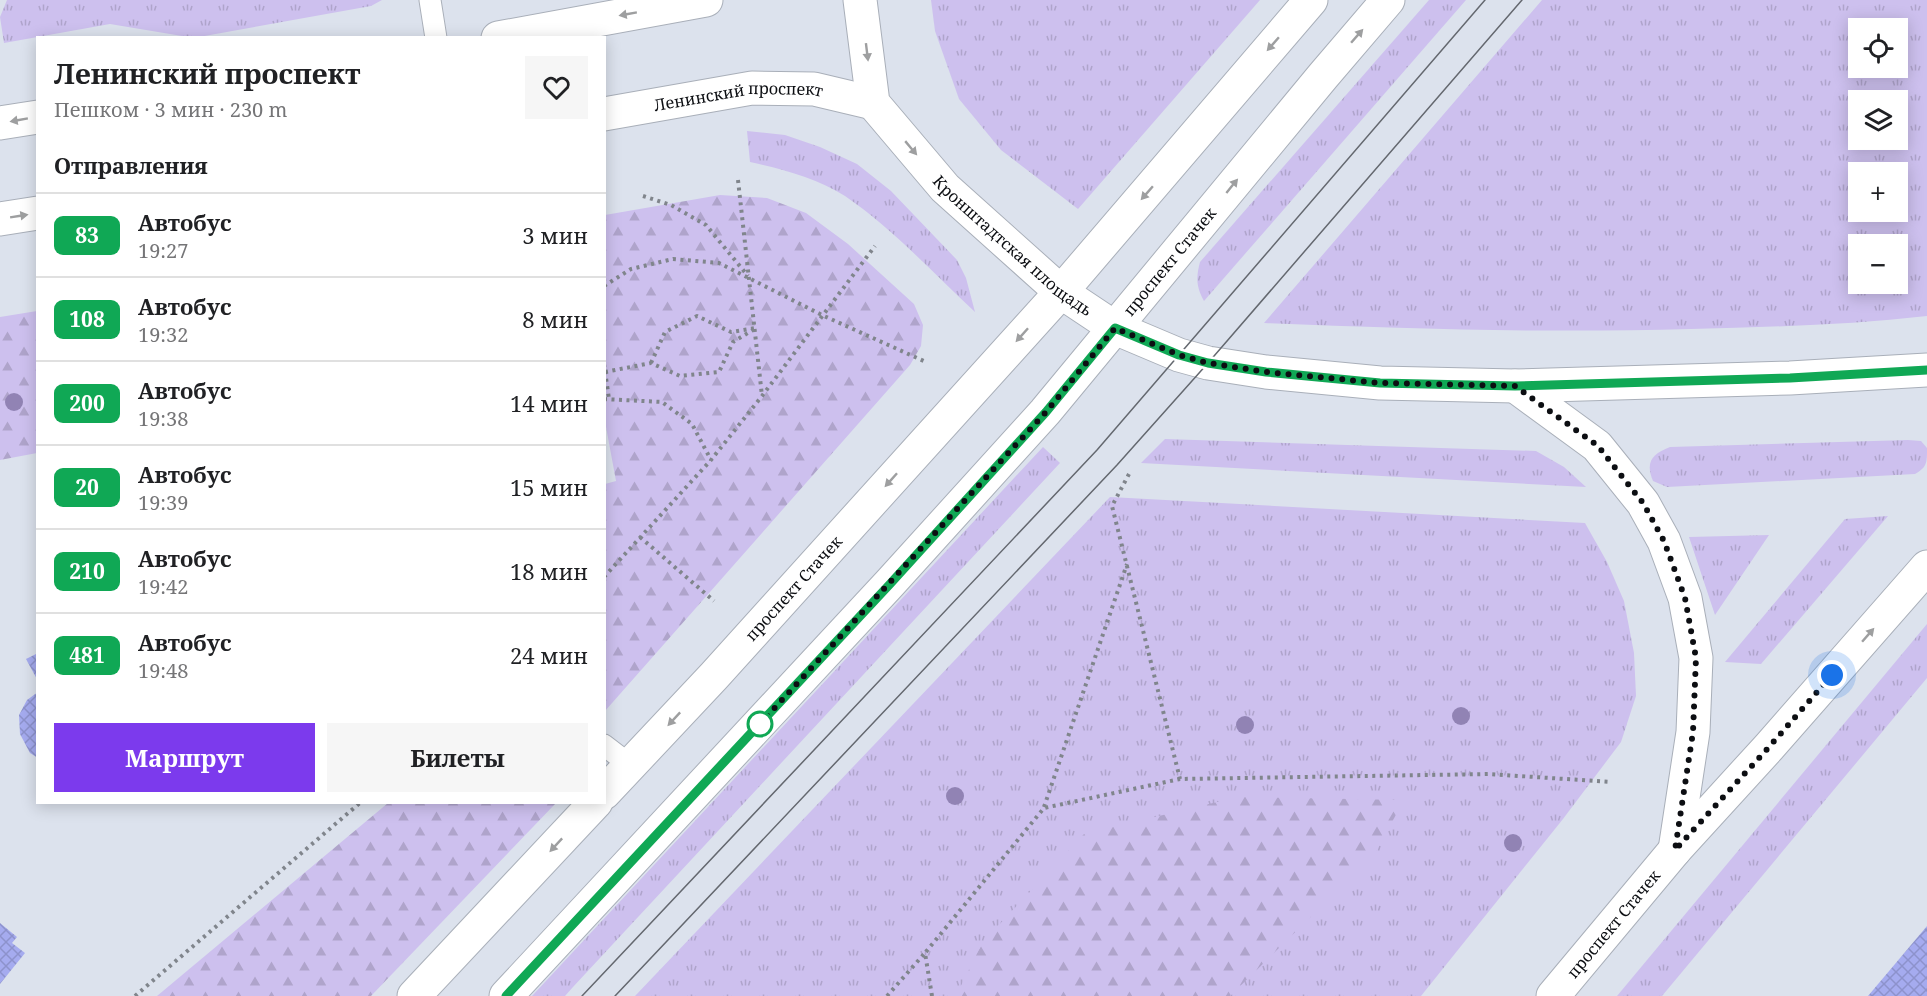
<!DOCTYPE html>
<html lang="ru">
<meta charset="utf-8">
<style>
:root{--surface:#fff;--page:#f6f6f6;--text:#202124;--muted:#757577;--line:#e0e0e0;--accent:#7c3aed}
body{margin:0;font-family:"Noto Serif",serif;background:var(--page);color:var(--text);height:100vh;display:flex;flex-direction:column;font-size:22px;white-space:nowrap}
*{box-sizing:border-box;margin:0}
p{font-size:20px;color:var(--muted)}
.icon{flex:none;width:33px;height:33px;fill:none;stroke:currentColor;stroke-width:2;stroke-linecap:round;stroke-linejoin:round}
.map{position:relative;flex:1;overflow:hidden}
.panel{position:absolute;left:36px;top:36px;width:570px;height:768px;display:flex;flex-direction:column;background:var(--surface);border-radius:0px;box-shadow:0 3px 15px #0003}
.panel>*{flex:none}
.badge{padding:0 12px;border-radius:9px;font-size:21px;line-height:39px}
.controls{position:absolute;left:1848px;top:18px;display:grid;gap:12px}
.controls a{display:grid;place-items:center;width:60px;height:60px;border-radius:0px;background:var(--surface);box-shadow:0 3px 15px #0003;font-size:30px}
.you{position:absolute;width:30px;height:30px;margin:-15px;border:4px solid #fff;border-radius:50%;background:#1a73e8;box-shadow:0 0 0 9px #1a73e833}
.map>.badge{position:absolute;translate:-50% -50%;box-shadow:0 0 0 3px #fff}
h2{padding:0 18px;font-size:22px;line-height:54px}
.round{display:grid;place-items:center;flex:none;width:63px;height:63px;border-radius:0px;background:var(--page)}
.summary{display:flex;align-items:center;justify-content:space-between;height:102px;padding:0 18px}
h1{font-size:28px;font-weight:700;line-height:45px}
.action{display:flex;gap:12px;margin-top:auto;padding:12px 18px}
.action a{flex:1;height:69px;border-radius:0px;background:var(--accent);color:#fff;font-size:24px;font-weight:700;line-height:69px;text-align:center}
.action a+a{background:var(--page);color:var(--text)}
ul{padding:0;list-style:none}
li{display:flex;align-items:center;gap:18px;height:84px;padding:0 18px;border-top:2px solid var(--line)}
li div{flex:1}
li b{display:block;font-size:22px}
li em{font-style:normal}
li .badge{min-width:66px;font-weight:700;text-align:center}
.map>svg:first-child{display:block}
.grass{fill:url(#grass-tufts);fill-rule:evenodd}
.forest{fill:url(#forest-firs)}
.building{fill:url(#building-cross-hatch)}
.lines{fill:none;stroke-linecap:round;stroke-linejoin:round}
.service-casing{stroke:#a9afb9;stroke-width:23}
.minor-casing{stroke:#a9afb9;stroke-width:35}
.primary-casing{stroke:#a9afb9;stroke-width:35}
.path{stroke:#80858c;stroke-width:4;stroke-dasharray:3 4.5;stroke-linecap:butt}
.service{stroke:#fff;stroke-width:21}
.minor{stroke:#fff;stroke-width:33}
.primary{stroke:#fff;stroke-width:33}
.tram{stroke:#64686f;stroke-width:1.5}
.tree{fill:#9183b4}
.oneway{fill:#9e9fa0}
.line-casing{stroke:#fff;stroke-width:14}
.line{stroke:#10a855;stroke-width:9}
.walk{stroke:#0c0e12;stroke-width:6;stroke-dasharray:0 10.8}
.stop-dot{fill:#fff;stroke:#10a855;stroke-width:3}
.labels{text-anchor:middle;stroke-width:4.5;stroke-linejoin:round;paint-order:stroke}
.street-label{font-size:16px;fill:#0c0e12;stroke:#fff}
</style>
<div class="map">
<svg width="1927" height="996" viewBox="0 0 1927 996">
<defs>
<pattern id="grass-tufts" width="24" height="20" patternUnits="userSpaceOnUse" patternTransform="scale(1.5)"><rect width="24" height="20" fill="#cdc0ee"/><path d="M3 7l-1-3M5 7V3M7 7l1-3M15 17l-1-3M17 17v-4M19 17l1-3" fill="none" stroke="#afa4cb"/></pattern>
<pattern id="forest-firs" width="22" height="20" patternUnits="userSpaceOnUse" patternTransform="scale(1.5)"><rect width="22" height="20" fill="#cdc0ee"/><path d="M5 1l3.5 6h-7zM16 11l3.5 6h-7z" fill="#afa4cb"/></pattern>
<pattern id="building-cross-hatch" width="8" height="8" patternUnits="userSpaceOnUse" patternTransform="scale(1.5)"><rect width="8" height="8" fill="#a5abef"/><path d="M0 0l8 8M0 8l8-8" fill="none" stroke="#8d92cc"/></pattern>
</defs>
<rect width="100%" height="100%" fill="#dce2ed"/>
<!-- grass -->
<g class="grass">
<polygon points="7,0 382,0 371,6 199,37 188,37 110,24 4,43 0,17"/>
<polygon points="931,0 1260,0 1078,209 1001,150 959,99 935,31"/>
<path d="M 1429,0 L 1466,0 L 1204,301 C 1196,287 1196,277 1200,262 Z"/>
<path d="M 1542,0 L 1927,0 L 1927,316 C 1849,325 1770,327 1691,329 C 1549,333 1406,329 1264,323 ZM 1898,28 L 1898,68 L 1858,68 L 1858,28 ZM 1898,100 L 1898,140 L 1858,140 L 1858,100 ZM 1858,172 L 1898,172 L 1898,212 L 1858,212 ZM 1898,244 L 1898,284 L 1858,284 L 1858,244 Z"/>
<path d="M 747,131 L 785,135 L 820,147 L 857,164 L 891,191 L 957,260 L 966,278 L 975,312 C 933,273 892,228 845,196 C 817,178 782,169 750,162 Z"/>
<polygon points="1165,439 1536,451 1564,467 1586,487 1141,463"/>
<path d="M 1908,440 L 1921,441 L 1927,448 C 1927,463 1927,467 1915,474 L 1667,487 L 1653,481 C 1645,462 1652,454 1670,447 Z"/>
<polygon points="1043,447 1060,463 573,987 565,996 532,996"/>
<polygon points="1110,497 1585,523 1607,562 1624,601 1634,653 1636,696 1621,742 1563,819 1421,996 635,996"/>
<polygon points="1888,516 1761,664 1725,662 1845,519"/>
<polygon points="1769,535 1715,615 1689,537"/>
<polygon points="1927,624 1927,678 1662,996 1617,996"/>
</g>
<!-- forest -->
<g class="forest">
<polygon points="720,195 767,198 806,213 848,244 914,304 923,325 921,346 910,365 605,711 605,484 616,481 604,416 605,215"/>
<polygon points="37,311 37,453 0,460 0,317"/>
<polygon points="1238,797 1404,800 1374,855 1230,996 956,996 982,943 1084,834"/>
<polygon points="388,803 556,803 371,996 157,996"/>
</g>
<!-- building -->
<g class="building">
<polygon points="38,653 38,681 26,659"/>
<polygon points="38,692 38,758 30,753 20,734 19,715 27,700"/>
<polygon points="0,923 17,937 12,943 25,953 0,984"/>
<polygon points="1927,926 1927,996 1868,996"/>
</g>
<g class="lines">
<defs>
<g id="service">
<polyline points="430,0 436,38"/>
<polyline points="604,745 630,765"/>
</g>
<g id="minor">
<polyline points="1515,386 1597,446 1643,503 1664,541 1685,598 1696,658 1693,732 1675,850"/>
<path id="s1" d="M 1553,996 L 1675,850 L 1769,747 L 1927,567"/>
</g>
<g id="primary">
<path id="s2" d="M 860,0 L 873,103 L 945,188 L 1061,292 L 1115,328 L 1179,355 L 1208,363 L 1266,372 L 1380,383 L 1515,386 L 1790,378 L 1927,370"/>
<polyline points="498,38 706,0"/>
<path id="s3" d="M 604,114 L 752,88 L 814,89 L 873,103"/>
<polyline points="0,123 38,117"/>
<polyline points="0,219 38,213"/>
<path id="s4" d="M 604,793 L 714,676 L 1061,292 L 1311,0"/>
<polyline points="414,996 596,802"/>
<path id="s5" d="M 506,996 L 890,583 L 1045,412 L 1323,76 L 1388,0"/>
</g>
</defs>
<!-- service casing -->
<use href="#service" class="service-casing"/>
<!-- minor casing -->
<use href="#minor" class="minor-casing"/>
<!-- primary casing -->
<use href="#primary" class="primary-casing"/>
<!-- path -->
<g class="path">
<polyline points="738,180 762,396"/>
<polyline points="643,196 671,205 706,225 748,276"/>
<polyline points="604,286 631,269 673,259 719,263 824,316 926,362"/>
<polyline points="604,364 609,399"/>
<polyline points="605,372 651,363 680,376 719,372 733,342 756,328 731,332 697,316 665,332 651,363"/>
<polyline points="604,399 662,402 692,424 711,460"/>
<polyline points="1129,474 1112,506 1180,779"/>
<polyline points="640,537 714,601"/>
<polyline points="604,577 711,460 762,396 875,246"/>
<polyline points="1044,807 1127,564"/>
<polyline points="135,996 361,802"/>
<polyline points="887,996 925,953"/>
<polyline points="932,996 925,953 1044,808 1180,779 1489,774 1611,782"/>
</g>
<!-- service -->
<use href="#service" class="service"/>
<!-- minor -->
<use href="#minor" class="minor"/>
<!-- primary -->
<use href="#primary" class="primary"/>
<!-- tram -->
<g class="tram">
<polyline points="582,996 1097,450 1485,0"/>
<polyline points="615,996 1117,465 1208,363 1522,0"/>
</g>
</g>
<!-- trees -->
<g class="tree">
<circle cx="14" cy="402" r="9"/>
<circle cx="1461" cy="716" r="9"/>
<circle cx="1245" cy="725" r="9"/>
<circle cx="955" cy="796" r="9"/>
<circle cx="1513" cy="843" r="9"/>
</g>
<!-- one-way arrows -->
<defs><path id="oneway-solid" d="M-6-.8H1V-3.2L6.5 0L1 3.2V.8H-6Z" transform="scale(1.5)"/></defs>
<g class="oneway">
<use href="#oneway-solid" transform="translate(628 14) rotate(170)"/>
<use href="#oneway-solid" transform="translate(1357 36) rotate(-49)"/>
<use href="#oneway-solid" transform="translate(1273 44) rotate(131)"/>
<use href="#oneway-solid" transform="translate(867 52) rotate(83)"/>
<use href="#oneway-solid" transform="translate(19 120) rotate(170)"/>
<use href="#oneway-solid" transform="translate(911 148) rotate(50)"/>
<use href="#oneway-solid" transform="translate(1232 186) rotate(-51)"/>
<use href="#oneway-solid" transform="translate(1147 193) rotate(131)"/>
<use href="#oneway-solid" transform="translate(19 216) rotate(-9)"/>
<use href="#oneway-solid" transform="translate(1022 335) rotate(132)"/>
<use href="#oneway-solid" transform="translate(891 480) rotate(132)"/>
<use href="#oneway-solid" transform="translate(1868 635) rotate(-49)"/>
<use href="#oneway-solid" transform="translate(674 719) rotate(133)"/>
<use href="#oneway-solid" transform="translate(556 845) rotate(133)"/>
</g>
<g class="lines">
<defs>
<polyline id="line" points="506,996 890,584 1046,412 1115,328 1179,355 1208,363 1266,372 1380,383 1515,386 1790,378 1927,370"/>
</defs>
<!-- line casing -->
<use href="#line" class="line-casing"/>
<!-- line -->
<use href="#line" class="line"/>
<!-- walk -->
<polyline class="walk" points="760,724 1046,412 1115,328 1179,355 1208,363 1266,372 1380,383 1515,386 1598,446 1643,503 1664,541 1685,598 1696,658 1693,732 1675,850 1769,747 1832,675"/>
</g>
<!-- markers -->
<circle class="stop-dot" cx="760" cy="724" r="12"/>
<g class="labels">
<!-- street labels -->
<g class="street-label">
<text dy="6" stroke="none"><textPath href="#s3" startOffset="136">Ленинский проспект</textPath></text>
<text dy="6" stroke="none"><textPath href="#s2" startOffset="304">Кронштадтская площадь</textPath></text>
<text dy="6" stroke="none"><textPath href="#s5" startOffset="990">проспект Стачек</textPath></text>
<text dy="6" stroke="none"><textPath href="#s4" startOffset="279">проспект Стачек</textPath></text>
<text dy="6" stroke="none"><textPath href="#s1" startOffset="94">проспект Стачек</textPath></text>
</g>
</g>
</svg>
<div class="controls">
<a><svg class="icon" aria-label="locate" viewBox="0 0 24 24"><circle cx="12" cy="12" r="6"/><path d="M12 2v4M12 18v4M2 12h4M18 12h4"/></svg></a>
<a><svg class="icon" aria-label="layers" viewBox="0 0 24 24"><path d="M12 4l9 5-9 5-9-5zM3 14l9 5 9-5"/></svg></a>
<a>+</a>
<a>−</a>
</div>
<div class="you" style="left:1832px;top:675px"></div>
<section class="panel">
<div class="summary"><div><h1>Ленинский проспект</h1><p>Пешком · 3 мин · 230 m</p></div><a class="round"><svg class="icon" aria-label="heart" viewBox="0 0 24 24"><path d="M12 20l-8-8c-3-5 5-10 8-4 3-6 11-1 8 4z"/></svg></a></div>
<h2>Отправления</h2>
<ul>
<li><span class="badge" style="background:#10a855;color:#fff">83</span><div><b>Автобус</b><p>19:27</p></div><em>3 мин</em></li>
<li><span class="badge" style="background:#10a855;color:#fff">108</span><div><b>Автобус</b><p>19:32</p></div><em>8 мин</em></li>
<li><span class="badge" style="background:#10a855;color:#fff">200</span><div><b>Автобус</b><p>19:38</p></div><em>14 мин</em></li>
<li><span class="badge" style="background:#10a855;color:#fff">20</span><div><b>Автобус</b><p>19:39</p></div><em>15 мин</em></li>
<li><span class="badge" style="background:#10a855;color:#fff">210</span><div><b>Автобус</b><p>19:42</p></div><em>18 мин</em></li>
<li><span class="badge" style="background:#10a855;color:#fff">481</span><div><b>Автобус</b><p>19:48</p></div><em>24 мин</em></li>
</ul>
<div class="action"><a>Маршрут</a><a>Билеты</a></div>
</section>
</div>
